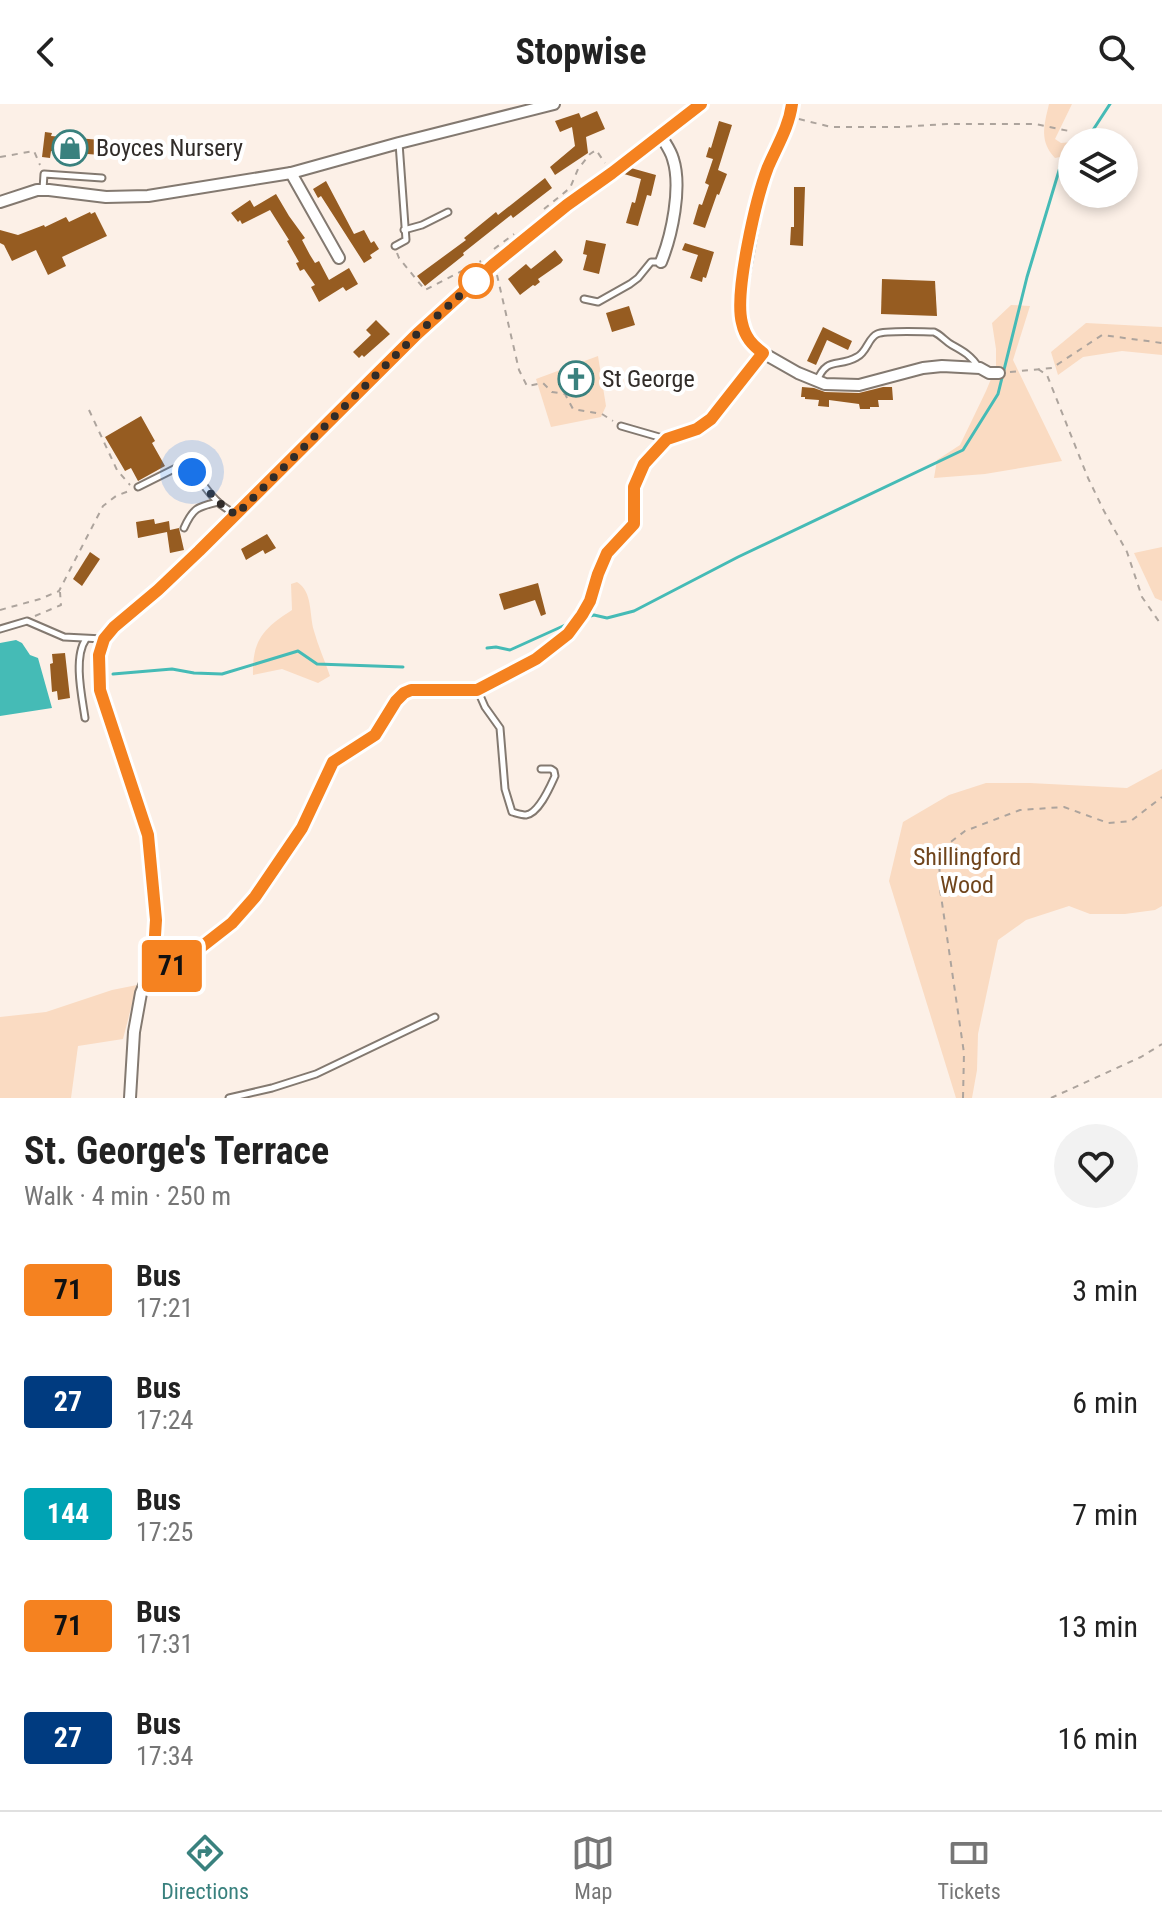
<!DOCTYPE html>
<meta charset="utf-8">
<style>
:root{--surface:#fff;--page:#f2f2f2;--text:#222;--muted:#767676;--line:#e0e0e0;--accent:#39817e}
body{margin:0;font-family:"Roboto Condensed",sans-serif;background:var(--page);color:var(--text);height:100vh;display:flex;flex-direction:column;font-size:30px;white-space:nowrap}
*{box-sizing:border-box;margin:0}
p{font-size:26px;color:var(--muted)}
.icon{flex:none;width:44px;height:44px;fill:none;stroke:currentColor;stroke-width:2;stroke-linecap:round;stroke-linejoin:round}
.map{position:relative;height:994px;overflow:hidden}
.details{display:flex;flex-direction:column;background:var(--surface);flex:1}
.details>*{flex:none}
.badge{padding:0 16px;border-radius:6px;font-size:28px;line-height:52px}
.tools{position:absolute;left:1058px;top:24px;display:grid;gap:16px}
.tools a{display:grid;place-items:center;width:80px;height:80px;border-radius:50%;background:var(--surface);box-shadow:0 4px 12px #0003;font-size:40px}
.you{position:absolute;width:40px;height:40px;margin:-20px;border:6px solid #fff;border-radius:50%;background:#1a73e8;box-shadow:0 0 0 12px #1a73e833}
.map>.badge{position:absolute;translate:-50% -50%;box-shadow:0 0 0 4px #fff}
.round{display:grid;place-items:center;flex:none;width:84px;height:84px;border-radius:42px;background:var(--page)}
.headline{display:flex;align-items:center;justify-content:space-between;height:136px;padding:0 24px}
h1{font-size:38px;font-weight:700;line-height:60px}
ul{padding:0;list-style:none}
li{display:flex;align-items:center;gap:24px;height:112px;padding:0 24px}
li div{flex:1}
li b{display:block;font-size:30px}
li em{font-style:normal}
li .badge{min-width:88px;font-weight:700;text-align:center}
header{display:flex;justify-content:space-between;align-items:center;height:104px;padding:0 24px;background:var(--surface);font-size:36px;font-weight:700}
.dock{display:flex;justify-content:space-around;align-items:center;height:112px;border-top:2px solid var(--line);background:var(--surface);font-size:22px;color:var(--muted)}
.dock a{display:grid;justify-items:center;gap:4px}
.dock .active{color:var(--accent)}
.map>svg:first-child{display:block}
.green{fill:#fadbc2}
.water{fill:#45bbb6}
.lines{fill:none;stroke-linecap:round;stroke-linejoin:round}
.stream{stroke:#45bbb6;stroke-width:3}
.building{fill:#965c21}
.lane-casing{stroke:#837970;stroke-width:9}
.street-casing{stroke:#837970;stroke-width:14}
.path{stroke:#ada49d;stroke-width:2;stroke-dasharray:6 6;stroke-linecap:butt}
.lane{stroke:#fff;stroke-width:5}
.street{stroke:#fff;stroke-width:10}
.line-casing{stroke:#fff;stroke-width:18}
.line{stroke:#f58220;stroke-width:12}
.walk{stroke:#312c29;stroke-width:8;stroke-dasharray:0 14.4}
.stop-dot{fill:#fff;stroke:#f58220;stroke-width:4}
.labels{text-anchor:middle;stroke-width:8;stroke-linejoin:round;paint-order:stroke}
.poi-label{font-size:24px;fill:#312c29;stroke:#fff;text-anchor:start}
.park-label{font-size:24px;fill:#70451c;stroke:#fff}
</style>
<header><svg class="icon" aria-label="back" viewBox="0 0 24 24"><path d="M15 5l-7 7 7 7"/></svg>Stopwise<svg class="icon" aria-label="search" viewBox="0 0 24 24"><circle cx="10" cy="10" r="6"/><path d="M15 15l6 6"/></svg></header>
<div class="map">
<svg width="1162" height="994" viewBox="0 0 1162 994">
<rect width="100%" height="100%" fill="#fcf0e7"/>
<!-- green -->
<g class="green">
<path d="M 1049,0 L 1072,0 L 1055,35 L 1061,39 L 1072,38 L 1072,46 L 1065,52 L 1055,54 C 1039,37 1044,21 1049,0 Z"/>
<polygon points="1011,201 1030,202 1013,256 1062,357 985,370 934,374 937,356 960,341 986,287 996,263 996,245 992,219"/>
<polygon points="1086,219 1162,223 1162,251 1122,247 1083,253 1058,271 1051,248"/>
<polygon points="598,252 606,302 601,313 551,323 536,275"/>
<polygon points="1162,443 1162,497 1155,494 1134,449"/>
<path d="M 297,478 C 313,488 309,510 314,527 C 318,542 325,557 330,572 L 318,579 L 282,565 L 253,571 C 252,536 264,524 292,506 L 291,480 Z"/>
<polygon points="1162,665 1162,802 1155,806 1125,810 1090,810 1069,802 1026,816 998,836 978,930 977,966 972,994 956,994 889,777 903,718 949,691 986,679 1030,679 1127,684"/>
<polygon points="137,881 123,935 78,942 71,994 0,994 0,913 46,908 112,886"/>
</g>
<!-- water -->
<polygon class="water" points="16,536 22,539 30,551 38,554 52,604 0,612 0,539"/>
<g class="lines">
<!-- stream -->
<g class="stream">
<polyline points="1082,38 1093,26 1110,0"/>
<polyline points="583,514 594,511 607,514 634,507 738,453 963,346 998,290 1027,173 1061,60 1072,49"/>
<polyline points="487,544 496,543 510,546 572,518"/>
<polyline points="113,570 172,565 194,569 222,570 298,547 317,560 403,563"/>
</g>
</g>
<!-- building -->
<g class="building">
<polygon points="597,7 605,25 586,33 588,49 555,71 550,63 575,42 572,23 560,28 555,17 579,9 581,14"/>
<polygon points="719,17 732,21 718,66 727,70 719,91 717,90 705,124 693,120 699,100 702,101 709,81 705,79 713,55 706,53 709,43 711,44"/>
<polygon points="45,28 52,29 51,32 101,36 100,51 51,47 50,54 42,53"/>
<polygon points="631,64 656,71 651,92 647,91 638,122 626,119 632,98 635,99 641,75 624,70"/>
<polygon points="545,74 552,84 513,114 511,111 463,149 464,151 425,182 417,172 466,136 464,134 496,108 498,111"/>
<polygon points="326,77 354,130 364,126 371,139 374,137 379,145 370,151 372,154 364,159 321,92 318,94 313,85"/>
<polygon points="794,83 805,83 803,142 790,141 791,123 794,123"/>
<polygon points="276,90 289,112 305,134 302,136 310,151 315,159 319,157 329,176 349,164 358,180 346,187 343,183 319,198 311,183 315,181 304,165 300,167 296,159 299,158 287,137 289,136 270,106 242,120 240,116 238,118 231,109 250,96 254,103"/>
<polygon points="90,108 91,110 95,108 107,132 62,153 66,162 48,171 36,146 12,157 4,141 0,139 0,126 18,131 44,121 45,123 66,113 69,118"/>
<polygon points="586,136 606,140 599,170 583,166 587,151 583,150"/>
<polygon points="685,139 714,148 706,174 703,173 702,178 690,174 698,151 682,146"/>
<polygon points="555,146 563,156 561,159 538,175 540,178 535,182 533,181 520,191 508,175 526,160 531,165"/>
<polygon points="882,175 935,177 937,212 881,210"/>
<polygon points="629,202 635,221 612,228 606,209"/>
<polygon points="376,216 390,230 364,253 362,251 359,254 353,248 371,231 366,226"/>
<polygon points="823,223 852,237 848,246 827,236 816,261 807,257"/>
<rect x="558" y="269" width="36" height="12"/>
<polygon points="802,283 814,284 825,288 859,289 883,283 892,283 893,296 878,296 879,303 870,303 870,305 860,305 859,300 829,296 829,303 818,302 819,296 805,295 805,293 801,293"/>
<polygon points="141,312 155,337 152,339 165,362 138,377 131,364 125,367 105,333"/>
<polygon points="154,415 155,420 169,417 170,426 179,424 184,446 170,449 167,428 138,434 136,418"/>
<polygon points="267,430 276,444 265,450 263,446 246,456 241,445"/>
<polygon points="90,448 100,455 82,482 73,475"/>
<polygon points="538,479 546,510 541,512 535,496 504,506 499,490"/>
<polygon points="65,549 70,594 58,596 57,587 52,588 50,560 53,559 52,550"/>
</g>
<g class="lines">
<defs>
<g id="lane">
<polyline points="43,85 44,70 102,74"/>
<polyline points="404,126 422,121 448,108"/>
<polyline points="395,142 406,136 399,39"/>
<polyline points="584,195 598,198 630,180 638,174 651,158 660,158"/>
<path d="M 817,277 C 827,252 838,264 857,253 C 867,248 868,234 877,230 C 886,226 922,228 934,228 C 941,231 945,237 952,241 C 963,247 972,252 979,264"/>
<polyline points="621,322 666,335"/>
<path d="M 138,383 L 176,364 C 202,370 201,382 218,398 C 223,403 229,406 235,410"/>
<path d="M 184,424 C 193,404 197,403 218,398"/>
<polyline points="0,525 27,517 64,533 103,535"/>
<path d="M 478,587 L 485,603 L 500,624 L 505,685 L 512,708 C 516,709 522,711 526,711 C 539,709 550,683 555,672 L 554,667 L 551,665 L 541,665"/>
<path d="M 85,614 C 82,593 73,553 86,535"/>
<polyline points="229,994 272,984 316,970 435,913"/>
</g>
<g id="street">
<polyline points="792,0 790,14 769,61 759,89 741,187 740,207 742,220 752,240 763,249 798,269 825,280 859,281 923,264 942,262 980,264 989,269 999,269"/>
<path d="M 661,32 C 665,39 671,47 673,55 C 682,83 672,131 661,158"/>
<polyline points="291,69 339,154"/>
<polyline points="0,98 37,86 49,86 106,93 148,92 291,69 399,39 554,0"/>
<polyline points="148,869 173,862 200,844 232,819 255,793 302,724 333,658 375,631 396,597 404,589 411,586 477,586 536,555 568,530 582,511 590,497 598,470 607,449 634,420 634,383 644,360 667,335 697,325 711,315 763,249"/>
<polyline points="130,994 134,928 141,889 146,877 154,847 156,816 148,731 100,586 99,551 104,535 114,523 158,486 199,447 417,230 493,161 567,101 612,69 701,0"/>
</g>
</defs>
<!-- lane casing -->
<use href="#lane" class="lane-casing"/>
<!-- street casing -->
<use href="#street" class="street-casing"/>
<!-- path -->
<g class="path">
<polyline points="799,15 831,23 899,23 947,20 1035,20 1069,27"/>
<polyline points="0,53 34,47 40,61"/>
<polyline points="544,105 570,84 578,65 590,50 596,46 605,59"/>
<polyline points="494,145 514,130"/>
<polyline points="397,149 399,154 425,186 481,157"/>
<polyline points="497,171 519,266 527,282 543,279 552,288 565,290 573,305 602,310 613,317"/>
<polyline points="1038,265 1047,271 1088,374 1104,407 1127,448 1142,493 1162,522"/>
<polyline points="1010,268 1052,264 1102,231 1162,239"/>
<polyline points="89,306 117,366 130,381"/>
<polyline points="0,506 40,495 59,487 103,402 116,392 129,387"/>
<polyline points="35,512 61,501 60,488"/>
<polyline points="963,994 964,949 940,785 939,747 965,727 1020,706 1064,703 1108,719 1131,717 1162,693"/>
<polyline points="1051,994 1141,953 1162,940"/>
</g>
<!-- lane -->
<use href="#lane" class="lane"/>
<!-- street -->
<use href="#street" class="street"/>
</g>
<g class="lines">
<defs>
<path id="line" d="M 701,0 L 612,69 L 567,101 L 493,161 L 417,230 L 199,447 L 158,486 L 114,523 L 104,535 L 99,551 L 100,586 L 148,731 L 156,816 L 154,847 L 148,869 L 173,862 L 200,844 L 232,819 L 255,793 L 302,724 L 333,658 L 375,631 L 396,597 L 404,589 L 411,586 L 477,586 L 536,555 L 568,530 L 582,511 L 590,497 L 598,470 L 607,449 L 634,420 L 634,383 L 644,360 L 667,335 L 697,325 L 711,315 L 763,249 C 752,241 745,233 742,219 C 734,189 756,94 768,63 C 777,42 789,23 792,0"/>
</defs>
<!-- line casing -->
<use href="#line" class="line-casing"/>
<!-- line -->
<use href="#line" class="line"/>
<!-- walk -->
<polyline class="walk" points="192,368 218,398 236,411 417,230 476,177"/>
</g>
<!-- icons -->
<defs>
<symbol id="shop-ring" viewBox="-11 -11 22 22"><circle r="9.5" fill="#fff" stroke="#39817e" stroke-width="1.5"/><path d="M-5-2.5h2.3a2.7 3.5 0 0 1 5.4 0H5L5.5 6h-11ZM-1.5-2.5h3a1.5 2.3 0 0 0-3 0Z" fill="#39817e"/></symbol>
<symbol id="church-ring" viewBox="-11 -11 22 22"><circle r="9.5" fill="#fff" stroke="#39817e" stroke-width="1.5"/><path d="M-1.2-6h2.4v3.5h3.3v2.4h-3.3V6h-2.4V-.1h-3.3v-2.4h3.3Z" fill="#39817e"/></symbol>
</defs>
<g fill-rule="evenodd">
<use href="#shop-ring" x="50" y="24" width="40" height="40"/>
<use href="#church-ring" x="556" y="255" width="40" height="40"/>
</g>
<!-- markers -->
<circle class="stop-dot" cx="476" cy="177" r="16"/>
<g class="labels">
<!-- poi labels -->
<g class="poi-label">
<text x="96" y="52">Boyces Nursery</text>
<text x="602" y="283">St George</text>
</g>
<!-- park labels -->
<g class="park-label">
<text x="967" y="761">Shillingford<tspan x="967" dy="28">Wood</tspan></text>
</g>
</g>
</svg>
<div class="tools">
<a><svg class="icon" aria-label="layers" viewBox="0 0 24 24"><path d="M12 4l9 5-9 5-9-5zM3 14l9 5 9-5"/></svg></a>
</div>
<div class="you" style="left:192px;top:368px"></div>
<b class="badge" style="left:172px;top:862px;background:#f58220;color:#111">71</b>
</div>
<section class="details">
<div class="headline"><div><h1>St. George's Terrace</h1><p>Walk · 4 min · 250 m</p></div><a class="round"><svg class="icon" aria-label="heart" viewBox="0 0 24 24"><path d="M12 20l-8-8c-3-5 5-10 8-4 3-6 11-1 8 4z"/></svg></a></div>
<ul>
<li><span class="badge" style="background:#f58220;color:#111">71</span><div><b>Bus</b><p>17:21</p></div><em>3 min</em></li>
<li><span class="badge" style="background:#003b80;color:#fff">27</span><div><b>Bus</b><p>17:24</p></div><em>6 min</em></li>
<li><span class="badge" style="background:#00a3b4;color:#fff">144</span><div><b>Bus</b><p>17:25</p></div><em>7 min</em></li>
<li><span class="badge" style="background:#f58220;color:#111">71</span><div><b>Bus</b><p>17:31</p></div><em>13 min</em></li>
<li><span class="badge" style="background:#003b80;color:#fff">27</span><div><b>Bus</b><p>17:34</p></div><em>16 min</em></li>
</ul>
</section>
<nav class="dock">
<a class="active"><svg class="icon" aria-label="directions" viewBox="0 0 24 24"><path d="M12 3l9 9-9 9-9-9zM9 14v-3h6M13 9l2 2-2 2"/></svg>Directions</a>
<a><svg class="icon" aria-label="map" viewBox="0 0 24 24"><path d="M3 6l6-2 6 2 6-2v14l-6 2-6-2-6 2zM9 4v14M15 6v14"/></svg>Map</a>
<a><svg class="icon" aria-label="tickets" viewBox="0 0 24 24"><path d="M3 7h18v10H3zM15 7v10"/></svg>Tickets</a>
</nav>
